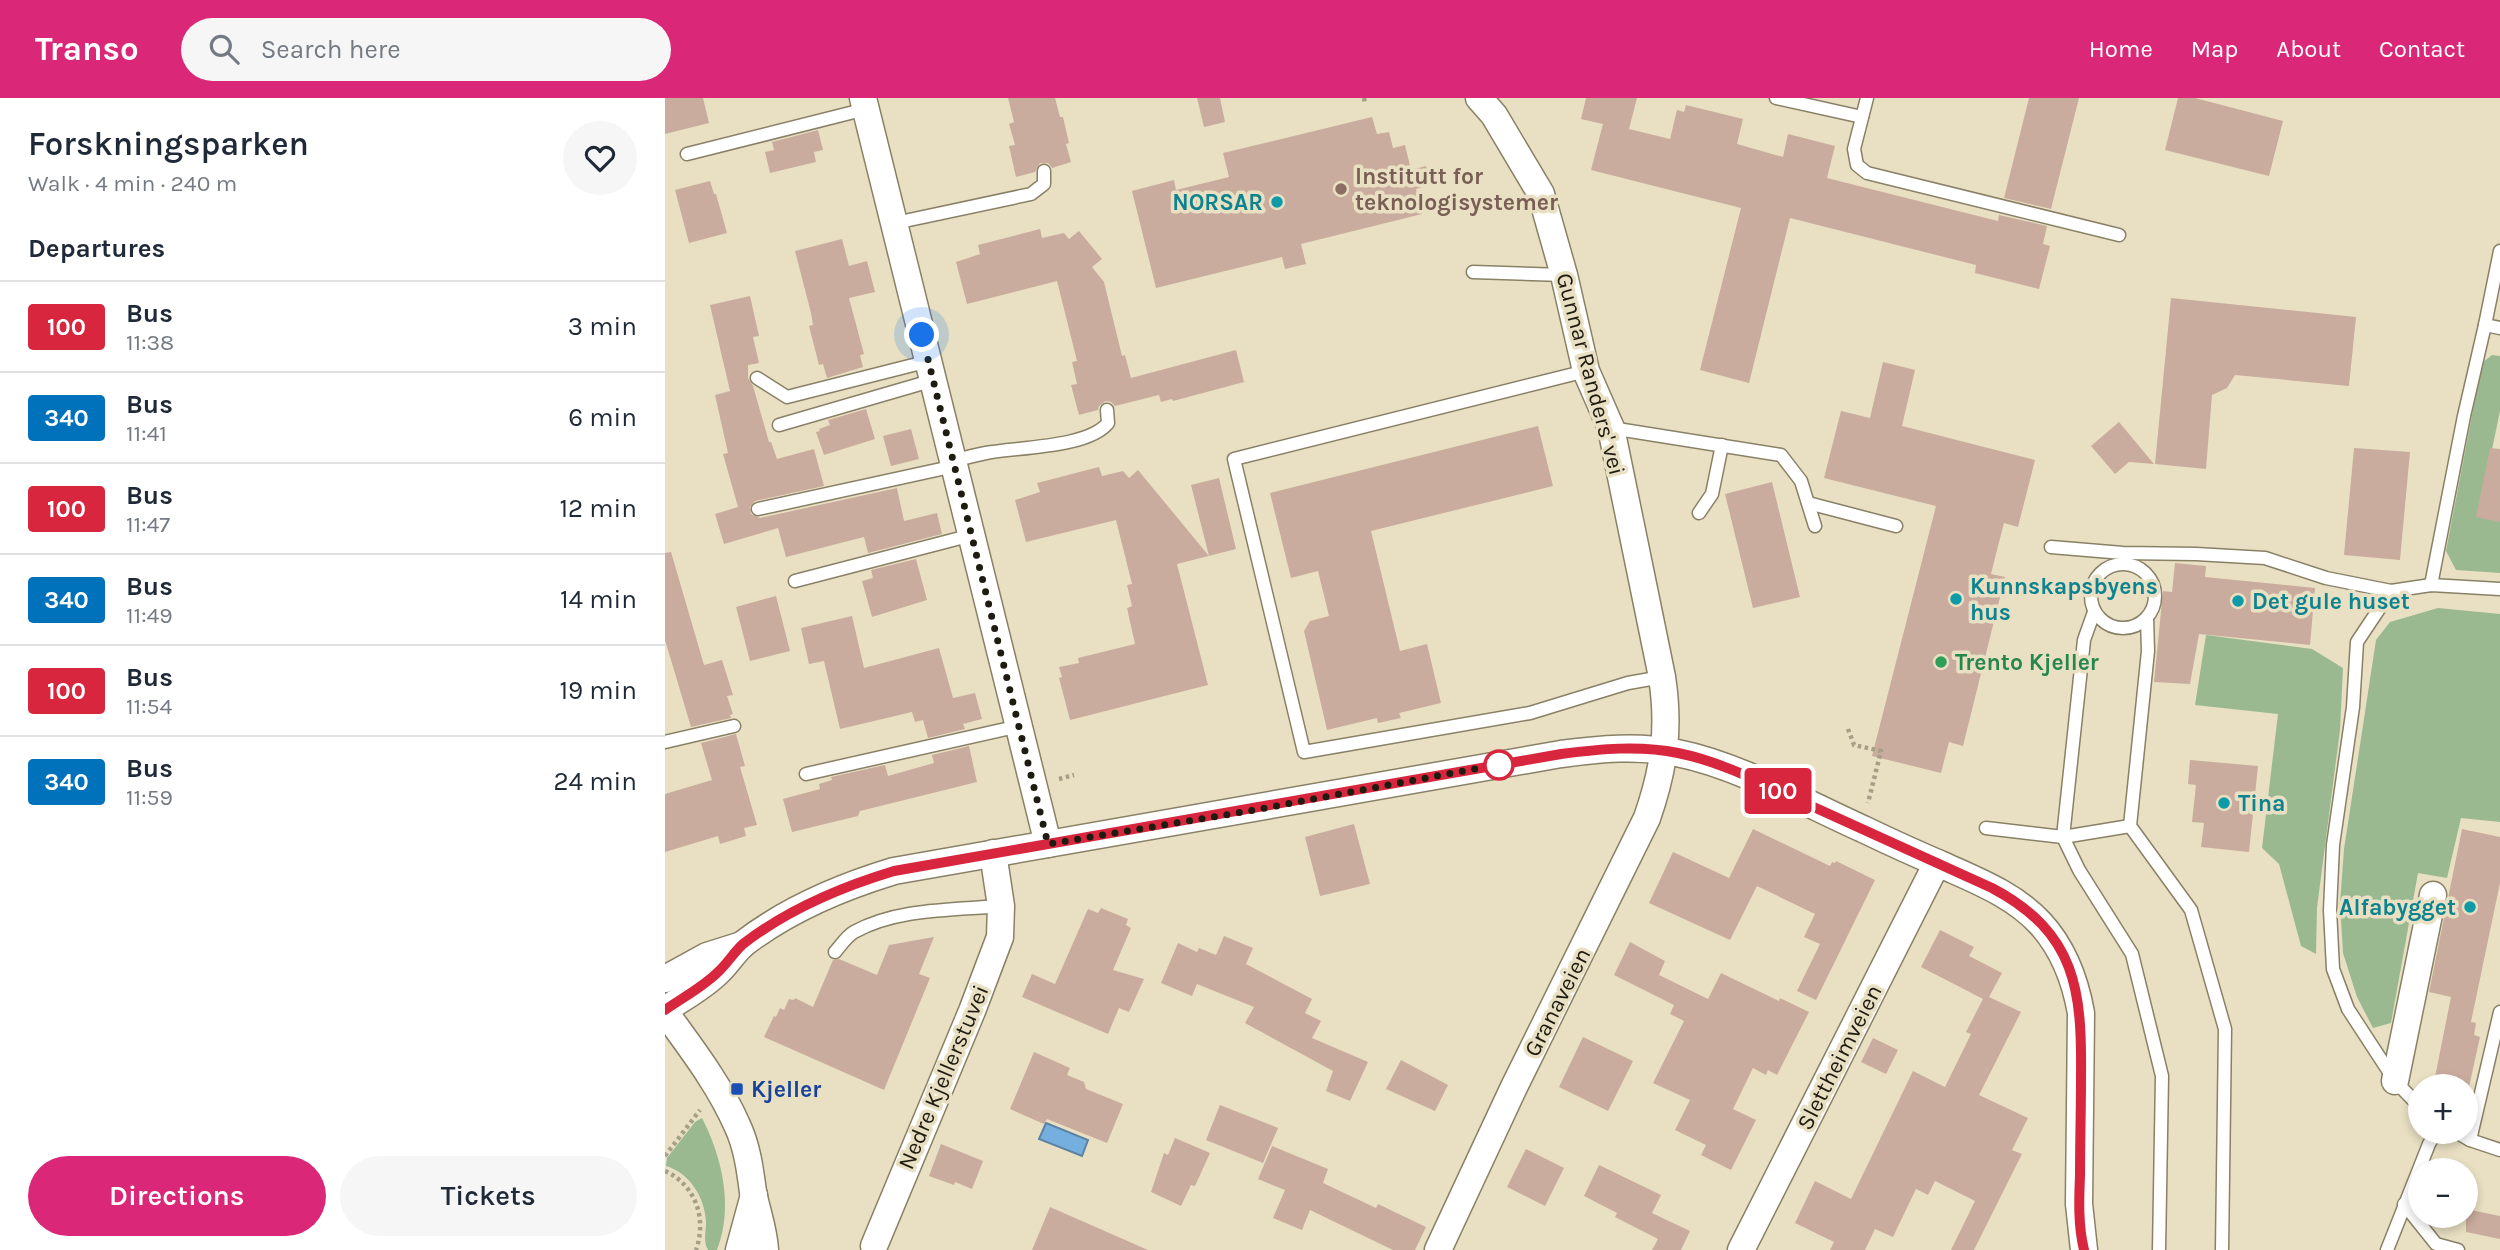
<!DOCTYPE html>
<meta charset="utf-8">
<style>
:root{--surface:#fff;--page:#f6f6f7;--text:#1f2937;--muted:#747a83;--line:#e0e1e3;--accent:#db2777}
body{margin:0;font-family:Karla,sans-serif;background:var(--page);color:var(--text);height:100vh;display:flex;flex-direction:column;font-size:26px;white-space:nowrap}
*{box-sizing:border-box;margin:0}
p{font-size:23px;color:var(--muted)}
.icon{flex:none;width:38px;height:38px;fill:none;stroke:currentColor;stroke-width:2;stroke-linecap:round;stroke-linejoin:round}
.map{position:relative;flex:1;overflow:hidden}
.sheet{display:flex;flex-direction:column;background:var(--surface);width:665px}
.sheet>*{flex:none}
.badge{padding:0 14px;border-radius:5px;font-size:24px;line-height:46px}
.fabs{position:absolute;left:1743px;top:976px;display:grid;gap:14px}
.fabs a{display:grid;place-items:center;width:70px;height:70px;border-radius:50%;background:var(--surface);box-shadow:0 4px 10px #0003;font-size:35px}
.you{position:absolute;width:35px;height:35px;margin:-18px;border:5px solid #fff;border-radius:50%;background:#1a73e8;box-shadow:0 0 0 10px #1a73e833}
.map>.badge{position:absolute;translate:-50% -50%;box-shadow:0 0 0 4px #fff}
h2{padding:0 28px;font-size:26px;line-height:63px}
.round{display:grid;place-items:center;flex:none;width:74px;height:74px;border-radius:37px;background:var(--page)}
.head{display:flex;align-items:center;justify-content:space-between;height:119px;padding:0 28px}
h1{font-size:33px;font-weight:600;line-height:52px}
.cta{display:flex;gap:14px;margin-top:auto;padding:14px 28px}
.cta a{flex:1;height:80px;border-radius:42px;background:var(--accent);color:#fff;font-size:28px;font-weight:600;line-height:80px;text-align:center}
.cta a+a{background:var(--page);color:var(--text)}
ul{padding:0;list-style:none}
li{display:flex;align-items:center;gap:21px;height:91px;padding:0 28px;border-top:2px solid var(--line)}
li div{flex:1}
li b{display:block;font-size:26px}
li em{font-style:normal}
li .badge{min-width:77px;font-weight:700;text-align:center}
header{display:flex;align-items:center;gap:42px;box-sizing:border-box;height:98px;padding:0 35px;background:var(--accent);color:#fff}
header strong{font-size:33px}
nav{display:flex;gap:38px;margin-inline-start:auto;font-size:24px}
.search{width:490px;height:63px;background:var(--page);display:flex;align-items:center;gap:18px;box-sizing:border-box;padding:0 24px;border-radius:38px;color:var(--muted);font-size:26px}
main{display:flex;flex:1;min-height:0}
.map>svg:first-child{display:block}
.green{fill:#9ab991}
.water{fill:#75afe0;stroke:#5b83a2;stroke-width:2}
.building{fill:#c9ac9d}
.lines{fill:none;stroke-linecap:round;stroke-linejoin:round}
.lane-casing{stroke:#898066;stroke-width:15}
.street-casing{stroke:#898066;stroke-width:29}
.path{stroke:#a69f88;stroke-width:4.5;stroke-dasharray:3.5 3.5;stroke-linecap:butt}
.lane{stroke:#fff;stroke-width:12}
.street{stroke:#fff;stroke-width:26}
.line-casing{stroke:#fff;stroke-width:16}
.line{stroke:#d7263d;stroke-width:10}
.walk{stroke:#1e1b10;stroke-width:7;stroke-dasharray:0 12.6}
.education-dot{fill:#8d6e63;stroke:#e9e0c3;stroke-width:2.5}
.culture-dot{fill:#0f9aa8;stroke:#e9e0c3;stroke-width:2.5}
.leisure-dot{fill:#2e9e5b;stroke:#e9e0c3;stroke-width:2.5}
.stop-dot{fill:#fff;stroke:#d7263d;stroke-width:3.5}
.transit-dot{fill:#1a4fb4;stroke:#e9e0c3;stroke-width:2.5}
.labels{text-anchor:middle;stroke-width:7;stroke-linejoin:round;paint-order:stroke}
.education-label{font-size:23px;font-weight:bold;fill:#785e54;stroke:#e9e0c3;text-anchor:start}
.culture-label{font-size:23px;font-weight:bold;fill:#0d838f;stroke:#e9e0c3;text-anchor:start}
.street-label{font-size:23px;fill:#1e1b10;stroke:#e9e0c3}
.leisure-label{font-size:23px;font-weight:bold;fill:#27864d;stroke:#e9e0c3;text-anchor:start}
.transit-label{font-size:23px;font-weight:bold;fill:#164399;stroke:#e9e0c3;text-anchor:start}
</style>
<header>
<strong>Transo</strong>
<div class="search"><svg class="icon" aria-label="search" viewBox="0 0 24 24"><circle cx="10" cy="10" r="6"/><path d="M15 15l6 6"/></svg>Search here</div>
<nav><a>Home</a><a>Map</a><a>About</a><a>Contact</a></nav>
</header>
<main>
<section class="sheet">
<div class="head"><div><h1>Forskningsparken</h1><p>Walk · 4 min · 240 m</p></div><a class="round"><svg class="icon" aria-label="heart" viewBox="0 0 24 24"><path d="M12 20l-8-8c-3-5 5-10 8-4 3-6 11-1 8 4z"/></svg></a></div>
<h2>Departures</h2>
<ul>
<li><span class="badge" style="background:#d7263d;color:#fff">100</span><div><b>Bus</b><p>11:38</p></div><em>3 min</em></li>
<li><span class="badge" style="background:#0072bc;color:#fff">340</span><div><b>Bus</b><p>11:41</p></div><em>6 min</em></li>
<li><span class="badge" style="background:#d7263d;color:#fff">100</span><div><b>Bus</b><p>11:47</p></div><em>12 min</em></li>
<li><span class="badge" style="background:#0072bc;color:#fff">340</span><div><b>Bus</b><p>11:49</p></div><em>14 min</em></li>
<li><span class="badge" style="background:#d7263d;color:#fff">100</span><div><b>Bus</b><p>11:54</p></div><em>19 min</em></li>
<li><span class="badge" style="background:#0072bc;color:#fff">340</span><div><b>Bus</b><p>11:59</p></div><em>24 min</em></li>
</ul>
<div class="cta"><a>Directions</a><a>Tickets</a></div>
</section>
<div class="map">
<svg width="1835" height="1152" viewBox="0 0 1835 1152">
<rect width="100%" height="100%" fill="#e9e0c3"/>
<!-- green -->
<g class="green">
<polygon points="1827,257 1835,258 1835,313 1814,414 1835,420 1835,475 1791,472 1781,453 1817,265"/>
<polygon points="1773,510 1835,516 1835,724 1796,720 1782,780 1753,775 1726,925 1708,930 1692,899 1678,855 1675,805 1679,751 1695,647 1711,542 1725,524"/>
<polygon points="1541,537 1647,551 1678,570 1675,632 1652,810 1651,856 1636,848 1614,766 1597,750 1613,616 1530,607"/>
<path d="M 37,1020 C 57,1059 69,1109 52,1152 L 43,1152 C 38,1143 41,1135 41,1124 C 40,1100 25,1075 1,1068 L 2,1060 L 30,1024 Z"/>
</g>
<!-- water -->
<polygon class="water" points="381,1025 423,1042 417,1058 374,1041"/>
<!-- building -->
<g class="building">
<polygon points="0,0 38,0 44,25 0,36"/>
<polygon points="343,0 390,0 395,19 398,19 404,45 401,46 406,64 387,70 383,65 375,65 370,74 351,79 344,48 350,47 344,26 349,24"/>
<polygon points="532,0 555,0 560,24 539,29"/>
<polygon points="921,0 972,0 964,31 1005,41 1012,12 1019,14 1021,7 1078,21 1072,46 1118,59 1123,36 1170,48 1162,80 1333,123 1334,117 1382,128 1378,146 1385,148 1374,191 1310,175 1311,167 1125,120 1084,285 1035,272 1076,110 926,72 938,26 916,21"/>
<polygon points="1364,0 1414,0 1386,111 1339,100"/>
<polygon points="1513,0 1530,0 1618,23 1604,78 1500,52"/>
<polygon points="707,19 712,36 724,34 728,50 740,47 746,72 761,68 766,87 751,91 757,116 636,146 641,166 620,171 617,159 491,190 467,93 509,82 511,92 564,79 558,55"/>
<polygon points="153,32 158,52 149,54 151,64 105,75 100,54 109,52 107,44"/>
<polygon points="45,83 49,96 51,96 62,135 24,145 10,92"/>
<polygon points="375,131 377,140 399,135 404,141 414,133 437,161 427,169 439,184 457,258 460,257 466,280 571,252 579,284 508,303 507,301 496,304 494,297 450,308 446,304 441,303 434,308 433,312 414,317 406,287 412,286 407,264 412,263 392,183 302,206 291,164 315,156 313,147"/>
<polygon points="177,141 184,168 202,163 210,194 184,200 199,256 195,257 198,269 162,280 158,266 154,267 144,228 148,227 146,215 130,153"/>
<polygon points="85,198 94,238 88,239 94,265 83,267 83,280 88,288 104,344 106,344 112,361 149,351 159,388 90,403 85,409 86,416 95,420 232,390 239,423 272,415 277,436 203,455 199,439 121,459 113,430 59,446 50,416 73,409 58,356 63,355 50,297 65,293 45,207"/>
<polygon points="1506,200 1691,219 1684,288 1570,277 1562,290 1547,297 1541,371 1490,366"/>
<polygon points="1218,264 1250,272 1237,328 1370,362 1353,429 1339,425 1332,452 1326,476 1340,479 1298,648 1284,644 1276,675 1207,658 1271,408 1159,380 1176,313 1205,320"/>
<polygon points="201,311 210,341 159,357 151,334 155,333 154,331 165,327 163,322"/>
<polygon points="1454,324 1489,366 1464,364 1450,376 1426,348"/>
<polygon points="873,328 888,388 706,433 735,553 762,546 776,605 734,615 736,620 713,625 712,620 662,632 639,533 645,523 664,518 653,473 626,480 605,395"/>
<polygon points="246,331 254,361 226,368 218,338"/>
<polygon points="1689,350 1745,354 1735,462 1679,457"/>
<polygon points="1825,350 1835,351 1835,424 1811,419"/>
<polygon points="434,369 437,378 458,373 464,380 473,372 544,458 526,387 554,380 571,451 512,466 543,587 405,622 394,580 397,579 394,569 414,565 413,560 470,546 462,510 467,508 462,487 467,486 451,422 361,444 350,402 375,394 372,385"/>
<polygon points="1107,384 1135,499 1088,510 1060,396"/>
<polygon points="6,454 39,567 57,562 68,597 62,598 68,616 65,617 66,620 26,629 0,542 0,455"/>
<polygon points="251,461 262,502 207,519 197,483 208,480 206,472"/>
<polygon points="1510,465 1541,468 1540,479 1650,490 1645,547 1534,536 1525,586 1489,584 1498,493 1507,494"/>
<polygon points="111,498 125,553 85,563 71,509"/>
<polygon points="187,518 199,570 274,550 288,600 310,595 317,621 298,626 300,631 263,640 258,622 250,624 247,614 175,631 159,563 144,566 136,530"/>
<polygon points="71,636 80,668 75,669 92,727 79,730 81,738 55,746 53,738 0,754 0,696 47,682 36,645"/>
<polygon points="304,648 312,684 195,713 193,718 127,734 118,701 155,691 154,686 167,682 166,679 220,667 223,678 269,665 267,657"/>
<polygon points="1525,662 1593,668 1584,754 1536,749 1539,725 1527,724 1531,687 1523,686"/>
<polygon points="689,726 705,786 655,798 640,739"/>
<polygon points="1088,731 1165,768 1167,764 1170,765 1171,763 1210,782 1151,902 1132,893 1155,846 1139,839 1150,816 1092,788 1065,842 984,805 1008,754 1064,780"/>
<polygon points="1797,731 1835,739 1835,785 1806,924 1811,925 1809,937 1815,939 1804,989 1768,989 1786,899 1764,894"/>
<polygon points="436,810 463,821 461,827 466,830 448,872 479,881 464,914 454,910 443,936 357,899 367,876 390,886 423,811 433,815"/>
<polygon points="1275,832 1309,849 1304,858 1337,875 1324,899 1356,914 1314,997 1363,1020 1347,1052 1357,1056 1309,1152 1286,1152 1310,1103 1270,1083 1263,1097 1251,1091 1228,1139 1210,1131 1200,1152 1165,1152 1169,1144 1130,1125 1150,1083 1186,1101 1248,973 1280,989 1306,936 1301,934 1318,901 1256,869"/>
<polygon points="559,838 588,850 581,866 647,901 640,915 656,923 647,940 703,964 685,1003 661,993 668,973 580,925 589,909 532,886 527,898 496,885 513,845 532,854 534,850 551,857"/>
<polygon points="269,839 254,876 265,880 219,992 99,939 109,918 111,919 115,910 119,912 124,901 129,902 130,900 148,909 168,862 174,861 212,877 224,847"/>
<polygon points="965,844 1000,863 994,877 1043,901 1056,875 1114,903 1115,900 1144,914 1112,977 1103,972 1101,977 1088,970 1068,1011 1091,1022 1066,1072 1036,1057 1041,1047 1010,1032 1025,1002 988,985 1019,923 1005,916 1009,907 949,877"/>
<polygon points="918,939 968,963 943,1013 894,989"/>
<polygon points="1208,940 1233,952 1221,976 1196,964"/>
<polygon points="369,954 405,970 402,977 419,984 421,991 458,1006 442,1045 382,1021 379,1026 345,1011"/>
<polygon points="736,962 783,987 770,1013 721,991"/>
<polygon points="555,1007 613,1030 598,1065 541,1042"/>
<polygon points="510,1040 545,1055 530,1088 526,1087 516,1108 486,1094 499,1055 503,1057"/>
<polygon points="276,1046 318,1063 307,1091 290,1084 289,1087 264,1078"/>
<polygon points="607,1048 663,1071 658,1085 711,1110 713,1106 761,1129 750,1152 728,1152 645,1112 637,1132 608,1120 620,1092 593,1081"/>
<polygon points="861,1051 899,1070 880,1108 842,1089"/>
<polygon points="934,1067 996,1097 987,1115 1025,1133 1016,1152 987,1152 993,1141 950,1119 952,1115 919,1098"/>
<polygon points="385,1109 483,1152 367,1152"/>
<polygon points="1801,1111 1835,1118 1835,1141 1801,1134"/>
</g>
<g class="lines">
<defs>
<g id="lane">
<polyline points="1111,0 1197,19"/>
<polyline points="1202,0 1189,51 1192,67 1202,75 1454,137"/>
<polyline points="22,56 201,11"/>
<polyline points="230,125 366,96 379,86 379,73"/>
<polyline points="1835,153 1820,227 1835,230"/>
<polyline points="808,174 899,177"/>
<polyline points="921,273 569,361 639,654 865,615 963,585 997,579"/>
<polyline points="92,280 122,299 264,263"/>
<polyline points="114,327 269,282"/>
<polyline points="946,330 1116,357 1136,383 1150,428"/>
<path d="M 289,363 C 299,360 310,357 321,355 C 352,349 423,350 443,325 L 442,312"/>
<polyline points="1143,405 1231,428"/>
<polyline points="93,411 290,368"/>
<polyline points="1034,415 1047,396 1057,347"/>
<polyline points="1386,449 1458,455 1531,456 1600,460 1661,480 1726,493 1766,487 1835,491"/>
<circle cx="1458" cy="498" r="32"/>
<polyline points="130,483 307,437"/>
<polyline points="1766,487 1799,318 1820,227"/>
<polyline points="1726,493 1692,544 1688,609 1668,747 1665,812 1668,871 1683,911 1730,983 1755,1009"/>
<polyline points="1429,514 1419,542 1398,739 1414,772 1467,856 1497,978 1494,1152"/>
<polyline points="1482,520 1483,553 1465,728 1526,812 1560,931 1557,1152"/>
<polyline points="0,644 69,628"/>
<polyline points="141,676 354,628"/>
<polyline points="1321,730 1398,739 1465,728"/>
<path d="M 170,854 C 176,847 182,838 189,834 C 232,810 289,812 336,808"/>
<polyline points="1791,1034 1805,1042 1835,1052"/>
<polyline points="1805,1042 1835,914"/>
<polyline points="1739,1106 1771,1146 1793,1152"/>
<polyline points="1722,1152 1764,1046 1771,1034"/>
</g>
<g id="street">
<polyline points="198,0 383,746"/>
<polyline points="0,881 42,858 77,847"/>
<path d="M 0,912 C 17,900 38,889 53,874 C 62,866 69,854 78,846 C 122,812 176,789 229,773 L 896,656 C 934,651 973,647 1012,655 C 1073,667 1140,705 1198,731 C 1223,743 1249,755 1275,766 C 1310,782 1348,796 1375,825 C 1398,850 1410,881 1416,915 L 1414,1106 L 1419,1152"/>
<path d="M 0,914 C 26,950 54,986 72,1027 C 82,1048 85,1071 88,1094 C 92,1114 99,1132 100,1152"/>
<polyline points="1730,983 1768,797"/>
<polyline points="209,1148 307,913 335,839 336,808 328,755"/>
<polyline points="74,1152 89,1097"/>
<path d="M 773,1152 L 849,989 L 982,720 C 999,671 1005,631 997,579 L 946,330 L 921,273 L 899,177 L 876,96 L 829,17 L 814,0"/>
<polyline points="1076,1152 1272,765"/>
</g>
</defs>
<!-- lane casing -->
<use href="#lane" class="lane-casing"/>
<!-- street casing -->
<use href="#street" class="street-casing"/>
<!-- path -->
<g class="path">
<polyline points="699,0 700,5"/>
<polyline points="1183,631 1189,647 1216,653 1203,705"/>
<polyline points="394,681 409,677"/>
<polyline points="0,1058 35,1012"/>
<path d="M 0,1073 C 31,1087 42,1121 31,1152"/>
</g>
<!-- lane -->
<use href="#lane" class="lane"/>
<!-- street -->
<use href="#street" class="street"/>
</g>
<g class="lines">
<defs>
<path id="line" d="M 0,912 C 17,900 38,889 53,874 C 62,866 69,854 78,846 C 122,812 176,789 229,773 L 896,656 C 935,651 974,647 1013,655 C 1058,664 1100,687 1142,706 C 1204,734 1265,762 1327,790 C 1412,835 1417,893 1416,980 C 1416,1013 1415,1045 1415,1077 C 1414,1102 1413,1127 1419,1152"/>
</defs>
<!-- line casing -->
<use href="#line" class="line-casing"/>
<!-- line -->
<use href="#line" class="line"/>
<!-- walk -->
<polyline class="walk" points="257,237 383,746 584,713 836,666 834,667"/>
</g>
<!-- markers -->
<circle class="education-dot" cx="676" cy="91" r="7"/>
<g class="culture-dot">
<circle cx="612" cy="104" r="7"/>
<circle cx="1291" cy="501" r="7"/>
<circle cx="1573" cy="503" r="7"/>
<circle cx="1559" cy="705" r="7"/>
<circle cx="1805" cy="809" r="7"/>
</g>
<circle class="leisure-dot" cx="1276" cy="564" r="7"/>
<circle class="stop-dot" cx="834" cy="667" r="14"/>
<rect class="transit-dot" x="65" y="984" width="14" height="14" rx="3.5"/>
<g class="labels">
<!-- education labels -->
<g class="education-label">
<text x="690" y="86">Institutt for<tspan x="690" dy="26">teknologisystemer</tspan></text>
</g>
<!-- culture labels -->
<g class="culture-label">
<text x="598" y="112" text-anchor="end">NORSAR</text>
<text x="1305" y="496">Kunnskapsbyens<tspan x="1305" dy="26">hus</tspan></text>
<text x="1587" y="511">Det gule huset</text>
<text x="1573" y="713">Tina</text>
<text x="1791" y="817" text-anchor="end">Alfabygget</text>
</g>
<!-- street labels -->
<g class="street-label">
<text transform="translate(926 276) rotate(75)" y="8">Gunnar Randers' vei</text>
<text transform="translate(892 904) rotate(-63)" y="8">Granaveien</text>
<text transform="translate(1174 959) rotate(-63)" y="8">Slettheimveien</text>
<text transform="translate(278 979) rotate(-67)" y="8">Nedre Kjellerstuvei</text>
</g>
<!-- leisure labels -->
<g class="leisure-label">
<text x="1290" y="572">Trento Kjeller</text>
</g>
<!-- transit labels -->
<g class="transit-label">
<text x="86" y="999">Kjeller</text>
</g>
</g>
</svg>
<div class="fabs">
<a>+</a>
<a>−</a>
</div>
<div class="you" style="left:257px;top:237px"></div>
<b class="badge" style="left:1113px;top:693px;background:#d7263d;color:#fff">100</b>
</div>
</main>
